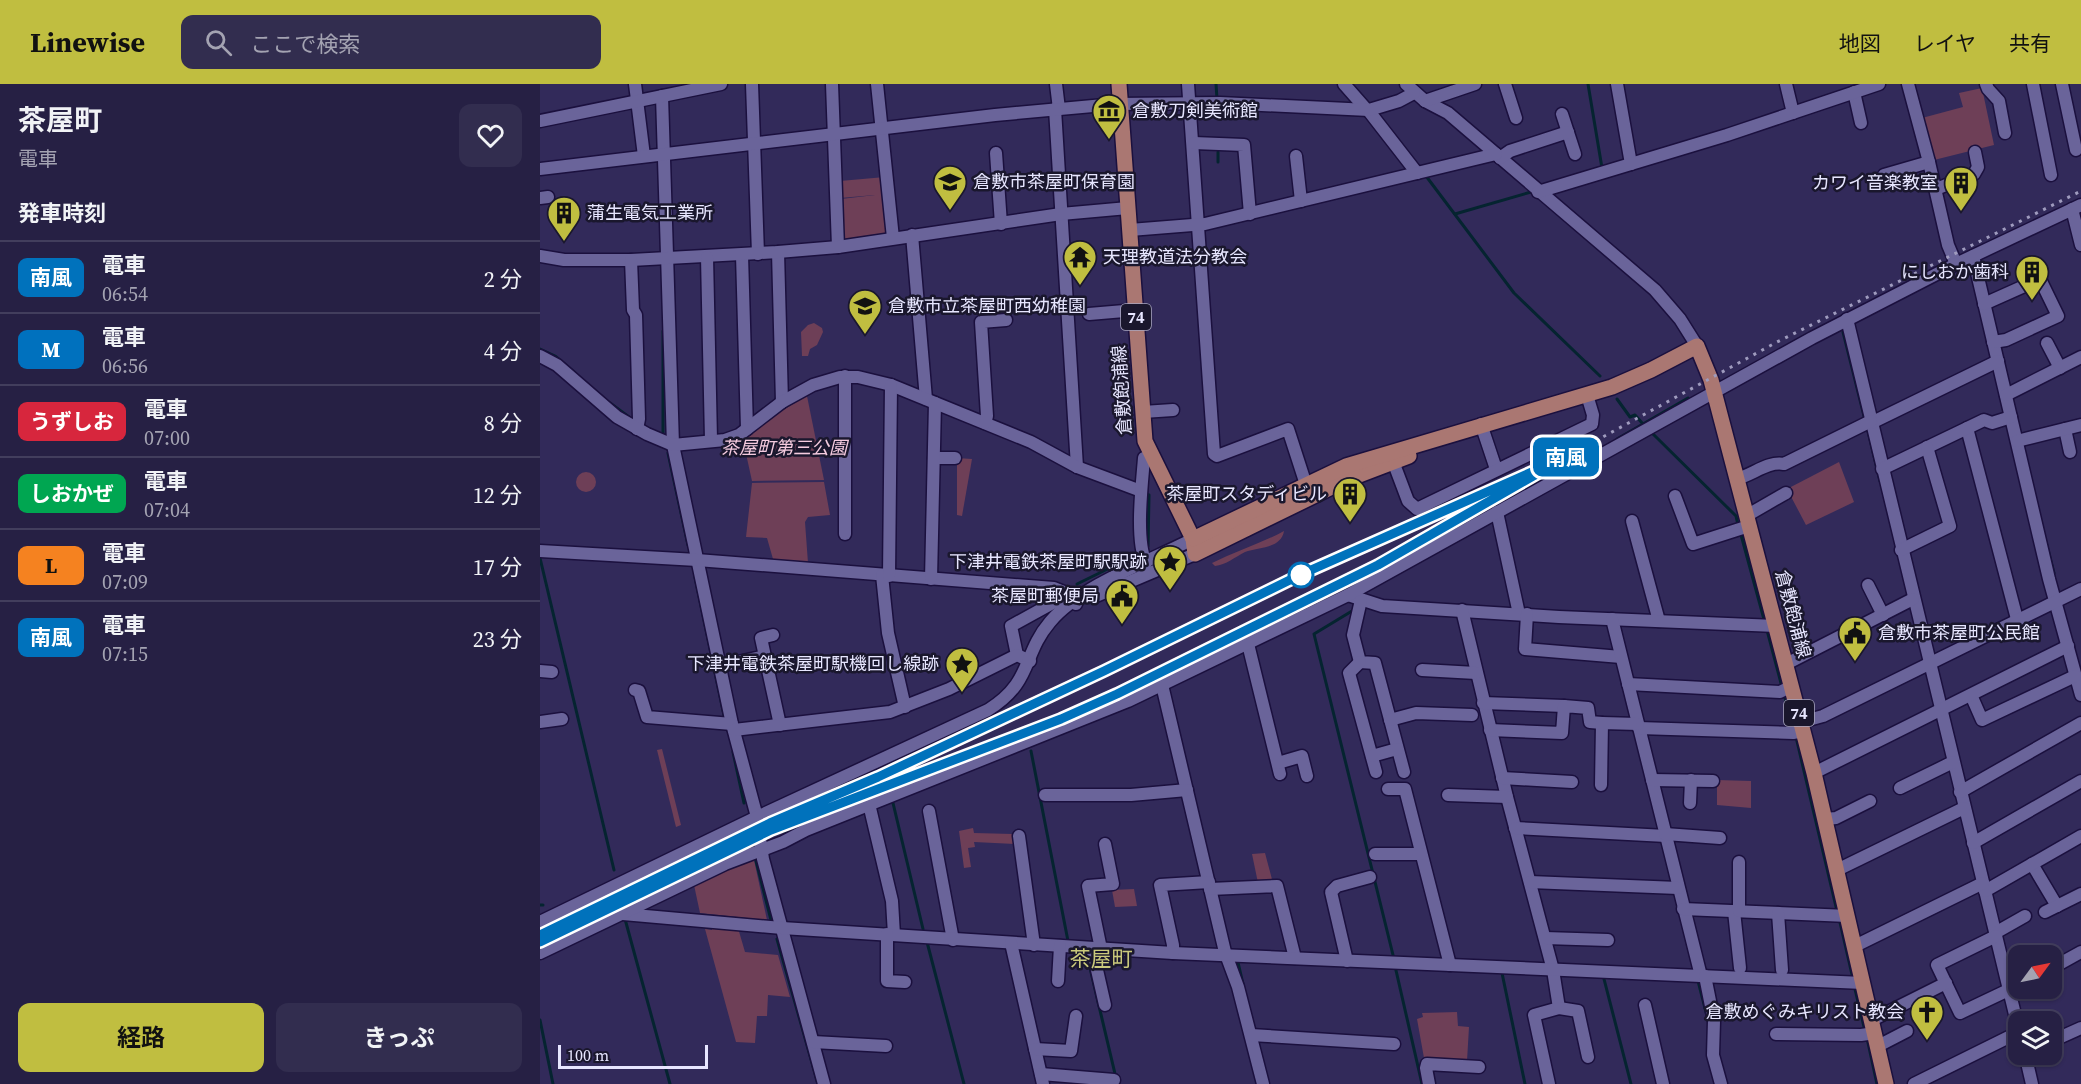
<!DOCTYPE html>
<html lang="ja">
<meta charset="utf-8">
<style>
:root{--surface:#262044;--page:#322d4f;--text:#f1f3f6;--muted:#a4a3b2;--line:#423e5d;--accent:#c0be40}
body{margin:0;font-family:"Source Serif 4","Noto Sans JP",serif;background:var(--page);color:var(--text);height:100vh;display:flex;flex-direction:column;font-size:22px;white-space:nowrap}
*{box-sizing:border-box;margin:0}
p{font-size:20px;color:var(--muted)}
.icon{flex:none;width:33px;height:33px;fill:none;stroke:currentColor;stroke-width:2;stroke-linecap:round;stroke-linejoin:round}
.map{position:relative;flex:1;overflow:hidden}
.side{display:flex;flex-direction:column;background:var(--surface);width:540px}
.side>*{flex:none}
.badge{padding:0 12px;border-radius:9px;font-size:21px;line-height:39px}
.needle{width:39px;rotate:57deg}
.buttons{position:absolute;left:1468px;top:861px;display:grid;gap:12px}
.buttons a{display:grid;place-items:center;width:54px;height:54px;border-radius:12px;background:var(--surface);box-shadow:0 2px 4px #0004,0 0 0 2px var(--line);font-size:30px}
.scale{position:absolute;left:18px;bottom:15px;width:150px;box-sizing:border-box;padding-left:6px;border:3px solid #e7e6ff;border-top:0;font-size:16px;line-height:21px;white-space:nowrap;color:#e7e6ff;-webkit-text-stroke:4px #1a172d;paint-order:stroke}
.map>.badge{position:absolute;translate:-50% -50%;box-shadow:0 0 0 3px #fff}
h2{padding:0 18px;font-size:22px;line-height:54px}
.round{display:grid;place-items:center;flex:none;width:63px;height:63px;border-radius:12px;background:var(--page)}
.headline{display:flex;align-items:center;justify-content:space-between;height:102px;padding:0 18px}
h1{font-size:28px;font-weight:700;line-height:45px}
.cta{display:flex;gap:12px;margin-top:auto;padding:12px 18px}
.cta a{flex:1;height:69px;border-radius:12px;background:var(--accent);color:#111;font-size:24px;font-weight:700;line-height:69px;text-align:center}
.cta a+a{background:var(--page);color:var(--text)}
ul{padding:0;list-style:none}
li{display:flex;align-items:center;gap:18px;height:72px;padding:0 18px;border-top:2px solid var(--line)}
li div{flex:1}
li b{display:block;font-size:22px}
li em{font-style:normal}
li .badge{min-width:66px;font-weight:700;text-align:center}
header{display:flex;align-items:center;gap:36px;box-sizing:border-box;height:84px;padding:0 30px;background:var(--accent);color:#111}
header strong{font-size:28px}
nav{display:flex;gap:33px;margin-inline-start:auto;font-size:21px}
.search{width:420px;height:54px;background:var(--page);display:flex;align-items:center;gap:15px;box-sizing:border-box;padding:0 21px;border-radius:12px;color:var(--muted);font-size:22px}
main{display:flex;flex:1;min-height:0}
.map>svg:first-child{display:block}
.green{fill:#6e3f57}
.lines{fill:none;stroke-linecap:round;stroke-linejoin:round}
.stream{stroke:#052430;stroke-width:3}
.minor-casing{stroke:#1b103e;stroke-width:15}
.major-casing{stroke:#1b103e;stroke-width:18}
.minor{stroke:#6a649a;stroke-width:12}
.major{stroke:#aa7772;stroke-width:15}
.rail{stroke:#9f9bbe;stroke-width:3;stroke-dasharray:3 6;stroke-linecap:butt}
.line-casing{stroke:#fff;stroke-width:14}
.line{stroke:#0072bc;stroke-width:9}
.stop-dot{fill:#fff;stroke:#0072bc;stroke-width:3}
.labels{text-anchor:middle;stroke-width:5;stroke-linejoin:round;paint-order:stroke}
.shield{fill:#1a172d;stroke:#aaa8c0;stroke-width:1.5}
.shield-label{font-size:16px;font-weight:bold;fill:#e7e6ff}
.poi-label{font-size:18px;fill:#e7e6ff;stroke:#1a172d;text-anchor:end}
.street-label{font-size:18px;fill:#e7e6ff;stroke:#1a172d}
.park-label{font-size:18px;font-style:italic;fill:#f5cbdf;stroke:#1a172d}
.quarter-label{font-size:21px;fill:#cbca7c;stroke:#1a172d}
</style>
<header>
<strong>Linewise</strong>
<div class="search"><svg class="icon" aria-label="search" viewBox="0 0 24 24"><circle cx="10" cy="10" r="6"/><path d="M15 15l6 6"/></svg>ここで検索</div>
<nav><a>地図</a><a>レイヤ</a><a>共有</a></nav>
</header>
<main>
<section class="side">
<div class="headline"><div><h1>茶屋町</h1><p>電車</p></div><a class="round"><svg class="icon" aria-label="heart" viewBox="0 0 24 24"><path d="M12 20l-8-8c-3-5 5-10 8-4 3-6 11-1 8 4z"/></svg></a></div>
<h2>発車時刻</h2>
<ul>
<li><span class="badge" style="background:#0072bc;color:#fff">南風</span><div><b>電車</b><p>06:54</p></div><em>2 分</em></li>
<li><span class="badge" style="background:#0071be;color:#fff">M</span><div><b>電車</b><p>06:56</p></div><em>4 分</em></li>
<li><span class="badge" style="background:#d7263d;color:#fff">うずしお</span><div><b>電車</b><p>07:00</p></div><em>8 分</em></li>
<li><span class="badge" style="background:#00a651;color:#fff">しおかぜ</span><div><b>電車</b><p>07:04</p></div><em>12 分</em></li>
<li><span class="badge" style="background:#f58220;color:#111">L</span><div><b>電車</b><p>07:09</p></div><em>17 分</em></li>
<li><span class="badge" style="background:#0072bc;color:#fff">南風</span><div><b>電車</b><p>07:15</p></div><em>23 分</em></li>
</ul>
<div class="cta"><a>経路</a><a>きっぷ</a></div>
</section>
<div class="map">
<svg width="1541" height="1000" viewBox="0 0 1541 1000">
<rect width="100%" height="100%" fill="#322a5a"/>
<!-- green -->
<g class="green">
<polygon points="1442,4 1454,61 1394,76 1382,34 1423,23 1419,9"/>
<polygon points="345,93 349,151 302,158 301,115 335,111 300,114 300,97"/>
<polygon points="274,239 282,244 283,248 277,261 270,265 268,272 262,272 261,248 268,241"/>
<polygon points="267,312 284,396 212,397 203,356 239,328"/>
<polygon points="417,374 432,375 422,432 417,431"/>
<polygon points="1299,378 1314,418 1266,441 1247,405"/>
<circle cx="46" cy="398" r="10"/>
<polygon points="284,398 290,431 268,433 265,438 268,479 233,475 227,454 206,453 212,399"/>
<path d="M 744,447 C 741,465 718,463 705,468 C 695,473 686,481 675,482 L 672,479 C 696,467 720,460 744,447 Z"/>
<polygon points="122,665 141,741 136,743 117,666"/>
<polygon points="1177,696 1211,697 1211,724 1177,721"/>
<polygon points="433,744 434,749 473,750 475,760 434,758 435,763 428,764 431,783 424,784 419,747"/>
<polygon points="725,769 733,799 718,799 712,770"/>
<polygon points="214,776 227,836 160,829 154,801 193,782"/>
<polygon points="594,805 597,822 575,823 572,806"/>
<polygon points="172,842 198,844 205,868 238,871 250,913 228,911 227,932 217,932 215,959 196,958 165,845 172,846"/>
<polygon points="917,928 918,942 929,943 927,977 884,974 877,935 883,933 882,929"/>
</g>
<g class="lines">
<!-- stream -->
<g class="stream">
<polyline points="676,0 677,15"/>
<polyline points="1048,0 1062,84"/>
<polyline points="678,68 678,78"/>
<polyline points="886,92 974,209 1060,292"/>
<polyline points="915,130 991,108"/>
<polyline points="1303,248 1325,336"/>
<polyline points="0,265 15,272 35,289"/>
<polyline points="1077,315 1090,333 1095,331 1103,340"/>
<polyline points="70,319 89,333"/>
<polyline points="1327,343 1340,397"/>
<polyline points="1112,349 1196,432 1198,441"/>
<polyline points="123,352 123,247"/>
<polyline points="1077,355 1148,314"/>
<polyline points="128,369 148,461"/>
<polyline points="606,410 609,411 608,462"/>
<polyline points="919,442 990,401 1011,392"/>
<polyline points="1200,447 1225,539"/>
<polyline points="1506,458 1514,489"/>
<polyline points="0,474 74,786"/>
<polyline points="155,493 185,636"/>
<polyline points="537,500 588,475"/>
<polyline points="812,527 774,550 854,875"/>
<polyline points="1227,546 1242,603"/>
<polyline points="1244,610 1254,647"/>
<polyline points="577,615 595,607"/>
<polyline points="1256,653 1297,827"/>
<polyline points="491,667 528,857"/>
<polyline points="193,668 204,719"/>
<polyline points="353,719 383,845"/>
<polyline points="244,748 264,740"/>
<polyline points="216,777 231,836"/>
<polyline points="79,806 84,821"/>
<polyline points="0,821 3,821"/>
<polyline points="1299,834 1313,895"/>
<polyline points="85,835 130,1000"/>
<polyline points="237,855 278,1000"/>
<polyline points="387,858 424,1000"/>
<polyline points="0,862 213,760"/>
<polyline points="546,867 576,994"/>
<polyline points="697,874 703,900"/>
<polyline points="855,882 882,1000"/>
<polyline points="962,889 985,1000"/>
<polyline points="1064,895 1091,1000"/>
<polyline points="1158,897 1168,936"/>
<polyline points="1314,901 1325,947"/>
<polyline points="0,936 13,1000"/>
<polyline points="1327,954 1337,1000"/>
<polyline points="1477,954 1479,963"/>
</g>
<defs>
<g id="minor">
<polyline points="95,0 104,72"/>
<polyline points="212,0 218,170"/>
<polyline points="292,0 298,163"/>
<polyline points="337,0 353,154"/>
<polyline points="516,0 519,25"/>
<polyline points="648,0 674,370 677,372 748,345 769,410"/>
<polyline points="804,0 826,25"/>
<polyline points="866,0 885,17 908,29 1115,206 1140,235 1157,262"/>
<polyline points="965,0 976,34"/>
<polyline points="1077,0 1091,80"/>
<polyline points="1246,0 1253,29"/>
<polyline points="1368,0 1389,78 1408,161 1416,180"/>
<polyline points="1446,0 1448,5 1459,17 1465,49"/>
<polyline points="1493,0 1511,91"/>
<polyline points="1522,0 1536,66"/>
<polyline points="1314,8 1321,39"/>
<polyline points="122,12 133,361 192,640 217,733 223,775 284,1000"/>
<polyline points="885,17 935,0"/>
<polyline points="515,25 537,383"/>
<polyline points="828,26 877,89"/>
<polyline points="1022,30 1035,70"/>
<polyline points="0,37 181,0"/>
<polyline points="654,59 704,61 710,130"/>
<polyline points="456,69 461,140"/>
<polyline points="756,72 761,117"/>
<polyline points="960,74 970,67 1028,48"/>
<polyline points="0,85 455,31 575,20 680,19 829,26 859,17 874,9"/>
<polyline points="1344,91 1389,78"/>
<polyline points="1396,105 1434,90 1438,83 1435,68"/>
<polyline points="998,108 1187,51 1339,0"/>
<polyline points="0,114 8,113"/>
<polyline points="1532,125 1541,161"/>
<polyline points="590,146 665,140 956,70"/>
<polyline points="372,151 386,315"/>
<polyline points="238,168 242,318"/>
<polyline points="202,171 207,345"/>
<polyline points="0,172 24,176 91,176 238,168 298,163 521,130 588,124"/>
<polyline points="1433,172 1509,495 1541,611"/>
<polyline points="167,173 171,356"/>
<polyline points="91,176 93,226 96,231 99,335 97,345"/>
<polyline points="1444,220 1500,195 1518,232 1466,256 1453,258"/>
<polyline points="549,230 596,226"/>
<polyline points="1307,235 1479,947"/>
<polyline points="1507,259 1520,284"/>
<polyline points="0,272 17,281 77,333 107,350 133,361 185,356 199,351 242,318 273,301 300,293 318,293 351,301 491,358 537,383 601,407"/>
<polyline points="305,292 305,450"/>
<polyline points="1466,311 1541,273"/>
<polyline points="603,328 633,326"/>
<polyline points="445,339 447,332 441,238 466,236"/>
<polyline points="1331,339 1458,277"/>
<polyline points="941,340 956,385"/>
<polyline points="1427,344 1477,535"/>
<polyline points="1525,345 1530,368"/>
<polyline points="1477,357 1541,341"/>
<polyline points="851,372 868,417 877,425 1052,340 1053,331 1047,311"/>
<polyline points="394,374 415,374"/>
<polyline points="1342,385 1444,336 1452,339 1471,333"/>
<path d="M 1196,395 C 1213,391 1227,377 1244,380 L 1331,337"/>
<polyline points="1135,412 1153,460 1209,442"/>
<polyline points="957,428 979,530"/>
<polyline points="1206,432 1246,409"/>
<polyline points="1092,437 1119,537"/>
<polyline points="1361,466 1410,442 1387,363"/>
<polyline points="0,467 157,476 514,504 529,510 536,520"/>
<path d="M 606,479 C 595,455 602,400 604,374 L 611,371"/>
<polyline points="342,491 348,549 365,623"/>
<polyline points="349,492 351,301"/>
<polyline points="391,495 395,319"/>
<polyline points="1328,501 1343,531"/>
<polyline points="808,511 842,522 1019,533 1236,542"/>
<polyline points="556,512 655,470"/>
<polyline points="821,516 813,551 820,578 835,579 864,688"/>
<polyline points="922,526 967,713 1013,886 1019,924 994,931 1009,1000"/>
<polyline points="987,530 985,565 1081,573"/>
<polyline points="1072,535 1161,892"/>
<polyline points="233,551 221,554 240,641"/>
<polyline points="708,560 740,690"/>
<polyline points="477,571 471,542 529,510"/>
<polyline points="820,578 809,589 836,688"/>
<polyline points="1246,580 1373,515"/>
<polyline points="180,582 225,572"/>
<polyline points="882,586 936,589"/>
<polyline points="0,587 12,588"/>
<polyline points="1088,600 1240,608 1252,602"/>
<polyline points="622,601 685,868 698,903 723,1000"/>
<polyline points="95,606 99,607 107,633 192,640"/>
<polyline points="1431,611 1442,636 1535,592"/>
<polyline points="943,619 1024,622"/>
<polyline points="850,636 876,629 932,631"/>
<polyline points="0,638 22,635"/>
<polyline points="1261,638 1283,632 1541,505"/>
<polyline points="1099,644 1253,649 1264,647"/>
<polyline points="194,646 350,628 409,605 477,571 490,577"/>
<polyline points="950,646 1022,649 1024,622 1048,624 1050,638 1062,639"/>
<polyline points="832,672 857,665"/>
<polyline points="738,679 762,672 767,692"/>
<polyline points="1274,689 1528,562"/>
<polyline points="962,694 1032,698"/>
<polyline points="1112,696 1173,697"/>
<polyline points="1061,701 1062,639 1098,640"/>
<polyline points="1360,704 1413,678"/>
<polyline points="848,705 865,705 910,881"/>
<polyline points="1420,708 1541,639"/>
<polyline points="505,711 591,711 647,706"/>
<polyline points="908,711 967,713"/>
<polyline points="1150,719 1151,696"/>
<polyline points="329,720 352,817 354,851"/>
<polyline points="389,727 413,856"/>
<polyline points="1286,735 1296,734 1330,717"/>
<polyline points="975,744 1126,752"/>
<polyline points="1125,750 1180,754"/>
<polyline points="479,752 494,861"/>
<polyline points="1433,759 1541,697"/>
<polyline points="835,770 881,770"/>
<polyline points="1492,780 1517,822"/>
<polyline points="1297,786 1424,724"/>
<polyline points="990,798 1138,804"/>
<polyline points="670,805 737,802 755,874"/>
<polyline points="1445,807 1541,752"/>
<polyline points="1143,825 1308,832"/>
<polyline points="1194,827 1200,884"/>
<polyline points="1199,827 1199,778"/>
<polyline points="1505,828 1541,810"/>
<polyline points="1238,829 1242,886"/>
<polyline points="83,830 242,844 633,869 1323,899"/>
<path d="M 0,838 L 217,733 L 448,626 C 493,598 482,571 510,538 C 541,501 610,477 653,455"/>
<polyline points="1455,849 1485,832"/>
<polyline points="347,850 347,897 365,898"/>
<polyline points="1456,852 1397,881 1420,929 1479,901"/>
<polyline points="1005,854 1068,856"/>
<polyline points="471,859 503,1000"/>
<polyline points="1315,862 1443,799"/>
<polyline points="552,864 565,921"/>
<polyline points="561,865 548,802 573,800 565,760"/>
<polyline points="0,869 185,780 243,758 266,746 588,617 808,511 1272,254 1416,180 1541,121"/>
<polyline points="633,869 633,861 620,801 669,798"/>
<polyline points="807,877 791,808 797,802 830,793"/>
<polyline points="1512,884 1541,868"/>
<polyline points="1165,892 1174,937 1173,971 1181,1000"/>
<polyline points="518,897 520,862"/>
<polyline points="1105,921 1123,1000"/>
<polyline points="1019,924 1038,927 1048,973"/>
<polyline points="1332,936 1406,899"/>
<polyline points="1236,950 1321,951 1335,949"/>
<polyline points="711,951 854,960"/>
<polyline points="1512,957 1541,944"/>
<polyline points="273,958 346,962"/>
<polyline points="1338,962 1367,947"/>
<polyline points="495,965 531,967 536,932"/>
<polyline points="1485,970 1492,1000"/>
<polyline points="501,990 574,996"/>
<polyline points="889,1000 886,984 887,980 939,983"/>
<polyline points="1374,1000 1479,948"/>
</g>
<g id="major">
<polyline points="579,0 605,357 653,455 655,470 806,396 869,372"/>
<polyline points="653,455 806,382 1072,303 1111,286 1157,262 1171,296 1274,689 1346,1000"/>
</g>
</defs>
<!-- minor casing -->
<use href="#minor" class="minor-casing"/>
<!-- major casing -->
<use href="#major" class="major-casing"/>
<!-- minor -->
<use href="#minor" class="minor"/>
<!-- major -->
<use href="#major" class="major"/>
<!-- rail -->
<g class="rail">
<path d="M 268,723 C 503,622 728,501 963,402"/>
<polyline points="0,858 231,746 521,635 773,515 838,481 1028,372 1237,258 1541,107"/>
</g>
</g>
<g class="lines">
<defs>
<polyline id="line" points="0,851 230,739 338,693 564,587 762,490 1028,372 838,481 577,610 521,635 231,746 0,858"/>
</defs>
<!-- line casing -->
<use href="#line" class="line-casing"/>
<!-- line -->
<use href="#line" class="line"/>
</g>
<!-- icons -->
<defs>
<symbol id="museum-pin" viewBox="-11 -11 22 30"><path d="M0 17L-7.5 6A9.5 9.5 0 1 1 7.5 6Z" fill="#c0be40" stroke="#1a172d"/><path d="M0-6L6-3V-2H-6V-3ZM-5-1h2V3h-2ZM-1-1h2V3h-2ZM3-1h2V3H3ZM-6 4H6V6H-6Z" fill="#111"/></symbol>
<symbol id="school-pin" viewBox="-11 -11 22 30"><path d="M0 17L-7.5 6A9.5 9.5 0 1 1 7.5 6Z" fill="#c0be40" stroke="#1a172d"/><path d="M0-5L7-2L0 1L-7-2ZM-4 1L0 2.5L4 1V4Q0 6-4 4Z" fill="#111"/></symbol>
<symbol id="building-pin" viewBox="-11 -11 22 30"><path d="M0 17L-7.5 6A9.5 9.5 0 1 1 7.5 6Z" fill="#c0be40" stroke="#1a172d"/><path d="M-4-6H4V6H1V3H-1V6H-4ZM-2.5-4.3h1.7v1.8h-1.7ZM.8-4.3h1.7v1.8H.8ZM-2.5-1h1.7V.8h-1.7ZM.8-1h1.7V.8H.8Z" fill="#111"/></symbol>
<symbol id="temple-pin" viewBox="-11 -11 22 30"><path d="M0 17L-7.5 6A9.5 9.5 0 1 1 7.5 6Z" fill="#c0be40" stroke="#1a172d"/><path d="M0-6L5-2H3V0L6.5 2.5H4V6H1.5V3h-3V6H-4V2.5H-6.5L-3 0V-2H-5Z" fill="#111"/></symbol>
<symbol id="sight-pin" viewBox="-11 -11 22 30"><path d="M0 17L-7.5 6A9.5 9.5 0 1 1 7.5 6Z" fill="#c0be40" stroke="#1a172d"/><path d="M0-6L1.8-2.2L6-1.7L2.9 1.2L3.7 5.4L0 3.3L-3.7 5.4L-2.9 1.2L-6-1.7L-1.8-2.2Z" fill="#111"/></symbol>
<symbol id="civic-pin" viewBox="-11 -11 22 30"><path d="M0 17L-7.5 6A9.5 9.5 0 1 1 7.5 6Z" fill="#c0be40" stroke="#1a172d"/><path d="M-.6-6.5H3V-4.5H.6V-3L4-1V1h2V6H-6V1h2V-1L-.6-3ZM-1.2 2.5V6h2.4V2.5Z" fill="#111"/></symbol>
<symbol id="church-pin" viewBox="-11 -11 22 30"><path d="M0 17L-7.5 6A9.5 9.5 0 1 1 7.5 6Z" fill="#c0be40" stroke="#1a172d"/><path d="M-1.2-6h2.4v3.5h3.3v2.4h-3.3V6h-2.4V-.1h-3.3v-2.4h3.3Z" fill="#111"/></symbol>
</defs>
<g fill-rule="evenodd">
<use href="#museum-pin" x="550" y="8" width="38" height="52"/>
<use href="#school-pin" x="391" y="79" width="38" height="52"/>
<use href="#building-pin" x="1402" y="80" width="38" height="52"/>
<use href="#building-pin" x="5" y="110" width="38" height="52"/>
<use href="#temple-pin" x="521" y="154" width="38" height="52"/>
<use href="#building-pin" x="1473" y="169" width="38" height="52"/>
<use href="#school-pin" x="306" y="203" width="38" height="52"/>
<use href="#building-pin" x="791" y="391" width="38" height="52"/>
<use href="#sight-pin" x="611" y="459" width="38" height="52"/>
<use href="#civic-pin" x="563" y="493" width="38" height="52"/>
<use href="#civic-pin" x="1296" y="530" width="38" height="52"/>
<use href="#sight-pin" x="403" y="561" width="38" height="52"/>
<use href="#church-pin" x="1368" y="909" width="38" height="52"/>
</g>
<!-- markers -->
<circle class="stop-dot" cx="761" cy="491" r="12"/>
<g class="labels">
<!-- shield labels -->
<g class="shield">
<rect x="581" y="220" width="30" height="26" rx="4.5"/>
<rect x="1244" y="616" width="30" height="26" rx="4.5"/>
</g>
<g class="shield-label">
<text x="596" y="239">74</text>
<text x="1259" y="635">74</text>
</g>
<!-- poi labels -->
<g class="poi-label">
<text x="592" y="33" text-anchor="start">倉敷刀剣美術館</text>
<text x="433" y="104" text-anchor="start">倉敷市茶屋町保育園</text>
<text x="1398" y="105">カワイ音楽教室</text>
<text x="47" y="135" text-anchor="start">蒲生電気工業所</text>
<text x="563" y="179" text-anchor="start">天理教道法分教会</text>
<text x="1469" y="194">にしおか歯科</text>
<text x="348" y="228" text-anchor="start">倉敷市立茶屋町西幼稚園</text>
<text x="787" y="416">茶屋町スタディビル</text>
<text x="607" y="484">下津井電鉄茶屋町駅駅跡</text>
<text x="559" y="518">茶屋町郵便局</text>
<text x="1338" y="555" text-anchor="start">倉敷市茶屋町公民館</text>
<text x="399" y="586">下津井電鉄茶屋町駅機回し線跡</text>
<text x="1364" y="934">倉敷めぐみキリスト教会</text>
</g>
<!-- street labels -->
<g class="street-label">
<text transform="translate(582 306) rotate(-94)" y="6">倉敷飽浦線</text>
<text transform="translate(1253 530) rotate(75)" y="6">倉敷飽浦線</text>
</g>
<!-- park labels -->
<g class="park-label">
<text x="244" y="370">茶屋町第三公園</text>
</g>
<!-- quarter labels -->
<g class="quarter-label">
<text x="561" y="882">茶屋町</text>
</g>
</g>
</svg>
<div class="buttons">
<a><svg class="needle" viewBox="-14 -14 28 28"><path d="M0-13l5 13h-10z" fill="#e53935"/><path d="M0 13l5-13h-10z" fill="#a4a3b2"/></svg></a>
<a><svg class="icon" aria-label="layers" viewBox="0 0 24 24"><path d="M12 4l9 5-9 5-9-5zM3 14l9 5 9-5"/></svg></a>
</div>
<div class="scale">100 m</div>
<b class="badge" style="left:1026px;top:373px;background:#0072bc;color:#fff">南風</b>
</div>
</main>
